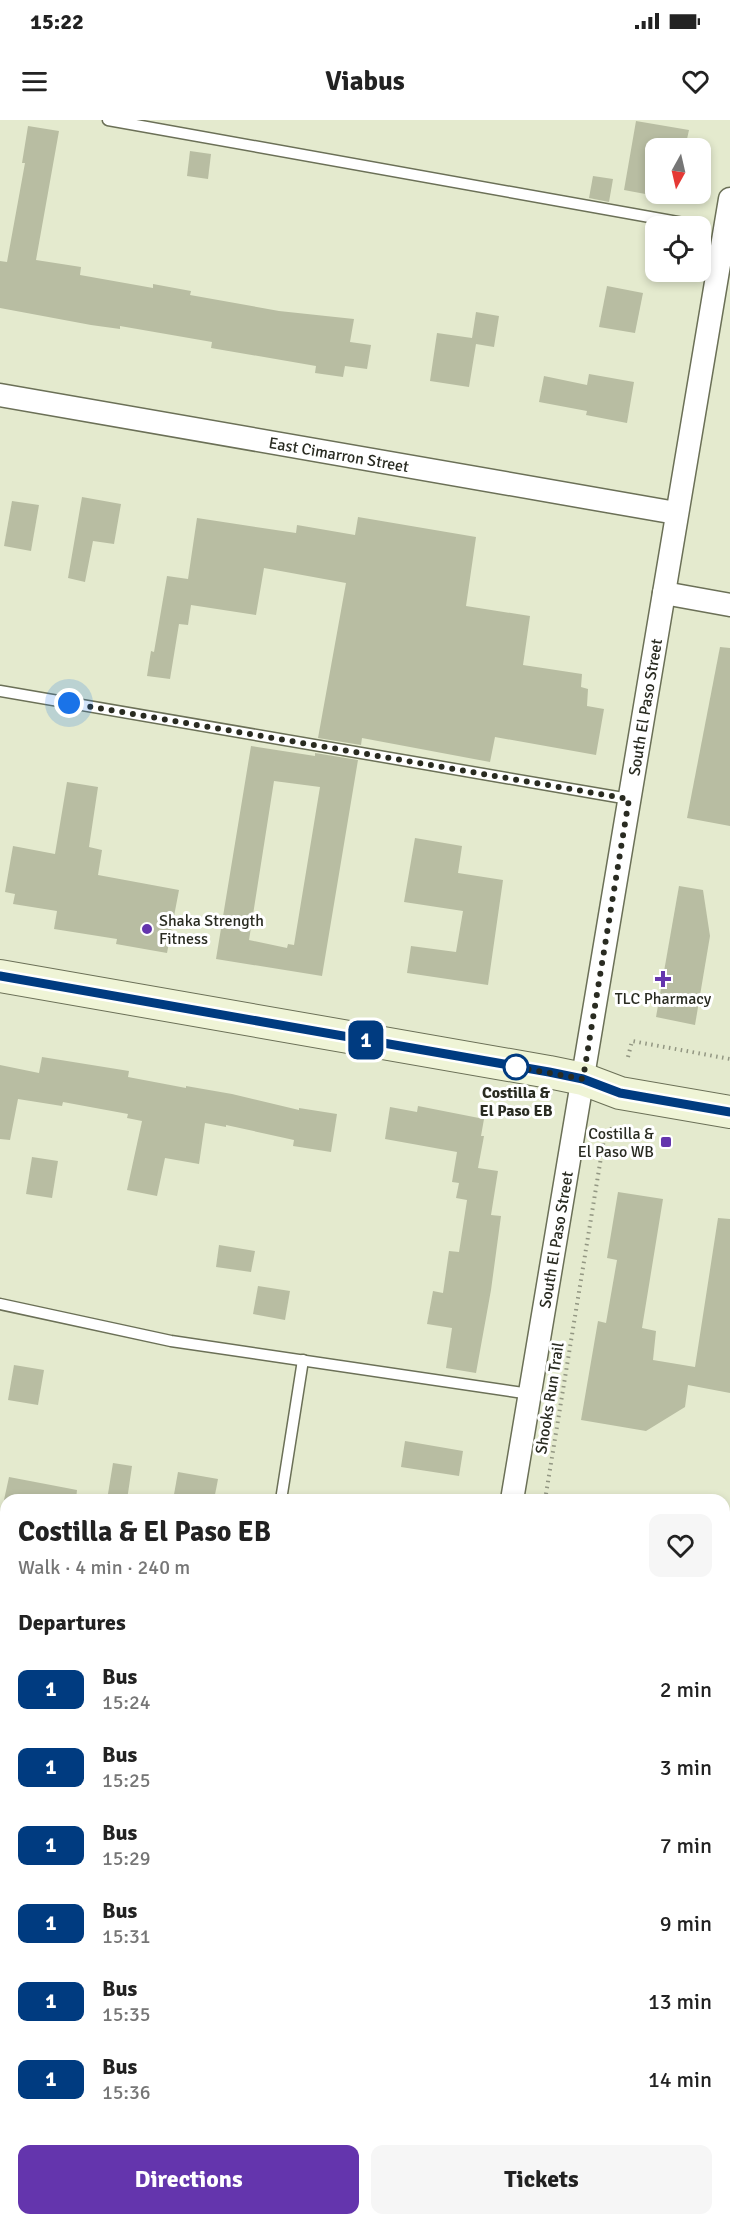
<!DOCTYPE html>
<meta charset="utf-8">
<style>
:root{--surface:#fff;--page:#f6f6f6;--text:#222;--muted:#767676;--accent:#6435ad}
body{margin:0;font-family:Signika,sans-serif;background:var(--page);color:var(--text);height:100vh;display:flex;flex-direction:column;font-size:22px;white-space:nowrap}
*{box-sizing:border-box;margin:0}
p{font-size:20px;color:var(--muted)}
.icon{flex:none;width:33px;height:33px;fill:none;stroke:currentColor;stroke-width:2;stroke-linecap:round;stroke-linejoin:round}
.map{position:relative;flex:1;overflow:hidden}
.sheet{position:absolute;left:0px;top:1374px;width:730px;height:732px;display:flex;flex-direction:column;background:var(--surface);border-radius:18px 18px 0 0;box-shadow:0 3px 9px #0003}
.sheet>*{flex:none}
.badge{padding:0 12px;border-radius:9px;font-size:21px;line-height:39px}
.needle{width:39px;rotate:188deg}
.fabs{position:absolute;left:645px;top:18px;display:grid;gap:12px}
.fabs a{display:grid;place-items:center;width:66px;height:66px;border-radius:12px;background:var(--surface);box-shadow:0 3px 9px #0003;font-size:30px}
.you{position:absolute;width:30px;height:30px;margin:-15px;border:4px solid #fff;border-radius:50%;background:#1a73e8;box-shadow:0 0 0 9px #1a73e833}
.map>.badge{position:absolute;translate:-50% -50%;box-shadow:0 0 0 3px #fff}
h2{padding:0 18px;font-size:22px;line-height:54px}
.round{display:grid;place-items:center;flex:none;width:63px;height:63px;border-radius:12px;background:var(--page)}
.overview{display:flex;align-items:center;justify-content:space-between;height:102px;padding:0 18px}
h1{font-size:28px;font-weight:700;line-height:45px}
.primary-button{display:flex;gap:12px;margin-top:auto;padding:12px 18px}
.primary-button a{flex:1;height:69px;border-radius:12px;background:var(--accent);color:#fff;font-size:24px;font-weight:700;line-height:69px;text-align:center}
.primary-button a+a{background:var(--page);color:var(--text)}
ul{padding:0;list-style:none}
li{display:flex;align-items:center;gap:18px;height:78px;padding:0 18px}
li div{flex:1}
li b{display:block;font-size:22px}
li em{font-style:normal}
li .badge{min-width:66px;font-weight:700;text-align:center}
.status{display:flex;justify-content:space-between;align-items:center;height:42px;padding:0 30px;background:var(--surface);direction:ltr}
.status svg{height:16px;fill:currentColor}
header{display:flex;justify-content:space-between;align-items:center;height:78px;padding:0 18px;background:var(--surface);font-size:27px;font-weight:700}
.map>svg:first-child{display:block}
.building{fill:#b8bda2;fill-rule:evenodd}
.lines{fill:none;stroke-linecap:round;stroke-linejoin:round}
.lane-casing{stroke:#6b7057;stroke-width:13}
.street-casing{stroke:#6b7057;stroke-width:25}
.secondary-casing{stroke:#6b7057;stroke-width:34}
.path{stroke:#929682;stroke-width:4;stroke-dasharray:1.5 4.5;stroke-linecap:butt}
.lane{stroke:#fff;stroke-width:10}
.street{stroke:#fff;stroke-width:22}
.secondary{stroke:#eff4d6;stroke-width:32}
.line-casing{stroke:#fff;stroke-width:14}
.line{stroke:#003b80;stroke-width:9}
.walk{stroke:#292b21;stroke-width:6;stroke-dasharray:0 10.8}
.poi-dot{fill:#6435ad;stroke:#fff;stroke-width:2}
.stop-dot{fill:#fff;stroke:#003b80;stroke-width:3}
.labels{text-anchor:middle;stroke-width:6;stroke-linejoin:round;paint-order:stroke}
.street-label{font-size:16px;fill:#292b21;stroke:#fff}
.poi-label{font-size:16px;fill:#292b21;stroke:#fff;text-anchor:start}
.stop-label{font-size:16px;font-weight:bold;fill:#292b21;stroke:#fff}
</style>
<div class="status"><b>15:22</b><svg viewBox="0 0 49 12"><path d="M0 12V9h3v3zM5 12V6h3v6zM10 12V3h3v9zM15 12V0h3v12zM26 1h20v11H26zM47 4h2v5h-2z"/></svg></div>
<header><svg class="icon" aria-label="menu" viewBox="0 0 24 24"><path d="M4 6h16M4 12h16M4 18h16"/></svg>Viabus<svg class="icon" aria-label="heart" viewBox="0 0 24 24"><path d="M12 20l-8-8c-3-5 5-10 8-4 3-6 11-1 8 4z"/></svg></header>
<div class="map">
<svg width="730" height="2106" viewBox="0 0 730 2106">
<rect width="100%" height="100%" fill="#e4eace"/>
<!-- building -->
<g class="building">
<polygon points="636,1 689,10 685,28 656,28 656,76 624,70"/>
<polygon points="28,6 59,11 36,140 81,147 80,155 153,168 153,164 191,171 190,175 279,191 354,199 350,222 371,225 367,249 345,246 343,257 315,253 316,246 211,228 212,222 120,206 120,209 91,205 0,188 0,141 7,142 25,43 22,43"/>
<polygon points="190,31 211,34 208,59 187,56"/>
<polygon points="593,56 613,59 609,82 589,78"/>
<polygon points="607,166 643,173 635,213 599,207"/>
<polygon points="476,192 499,196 494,227 476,224 469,267 430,261 437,213 472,218"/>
<polygon points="589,254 634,262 627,303 586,295 587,291 539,282 544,256 587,265"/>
<polygon points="82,377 121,384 114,424 93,421 85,462 68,458"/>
<polygon points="12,381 39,385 31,431 4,426"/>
<polygon points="358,397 476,417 466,486 530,496 523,545 582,554 581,567 588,569 587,586 604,589 596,635 495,617 490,642 362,618 361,625 318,618 346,463 264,448 256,495 191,485 188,505 179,504 170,559 147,556 151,531 154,532 167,456 188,459 197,398 296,413 297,405 355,415"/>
<polygon points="720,527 730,528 730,706 687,698"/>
<path d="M 251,626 L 315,636 L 315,633 L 358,640 L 322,856 L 216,839 ZM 274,661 L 320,667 L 294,825 L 288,824 L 287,828 L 249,820 Z"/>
<polygon points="67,662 98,667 89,727 102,730 98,755 179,770 167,833 116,824 117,819 54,809 57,791 13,784 15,774 5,772 13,726 55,734"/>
<polygon points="415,718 462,726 458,753 503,760 488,865 407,853 411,826 456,832 463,791 404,782"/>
<polygon points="679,766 703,770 710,816 695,905 656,897"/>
<polygon points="42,937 129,951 128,957 186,968 186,966 232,974 299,990 299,988 337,994 331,1032 293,1026 294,1020 226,1005 226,1007 205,1003 199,1044 165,1038 157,1076 127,1070 142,1001 127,998 128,994 63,982 62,986 18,979 10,1020 0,1019 0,945 39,953"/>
<polygon points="418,986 484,999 481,1016 484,1016 478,1048 498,1051 491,1095 501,1096 491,1170 476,1253 446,1248 452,1208 427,1204 433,1171 443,1173 449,1131 459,1132 467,1080 456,1078 459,1063 452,1062 457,1032 385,1019 390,987 417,992"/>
<polygon points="32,1037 58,1041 52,1078 26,1074"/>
<polygon points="618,1072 663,1079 642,1208 656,1211 653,1240 695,1247 718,1098 730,1099 730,1273 688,1265 685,1287 646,1311 581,1300 598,1201 606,1203 617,1140 607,1138"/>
<polygon points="219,1125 255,1131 251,1152 216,1147"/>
<polygon points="258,1166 290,1171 285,1200 253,1194"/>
<polygon points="14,1245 44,1250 38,1285 8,1280"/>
<polygon points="405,1321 463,1331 459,1356 401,1347"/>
<polygon points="113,1343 132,1346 127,1380 107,1380"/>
<polygon points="178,1352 218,1359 214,1380 173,1380"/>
<polygon points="9,1357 77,1370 76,1380 4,1380"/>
</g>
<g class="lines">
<defs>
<g id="lane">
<polyline points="108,0 700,106"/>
<polyline points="0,571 629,679"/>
<polyline points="0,1184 171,1221 530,1274"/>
<polyline points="281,1380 303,1240"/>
<polyline points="0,1791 6,1792"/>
<polyline points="183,2106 184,2100"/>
</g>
<g id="street">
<path id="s1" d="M 0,275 L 676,393"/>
<polyline points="664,473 730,485"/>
<path id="s2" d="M 512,1380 L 730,79"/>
<polyline points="0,1473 6,1474"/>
<polyline points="0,2083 6,2084"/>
<polyline points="93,2100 125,2106"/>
<polyline points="388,2106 389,2100"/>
</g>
<polyline id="secondary" points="0,856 549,952 583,959 620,973 730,992"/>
</defs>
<!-- lane casing -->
<use href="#lane" class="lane-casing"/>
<!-- street casing -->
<use href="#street" class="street-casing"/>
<!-- secondary casing -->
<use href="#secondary" class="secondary-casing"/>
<!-- path -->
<g class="path">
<polyline points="628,937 632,921 730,939"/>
<polyline points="545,1380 604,1019 614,1005"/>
<polyline points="426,2106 427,2100"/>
</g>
<!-- lane -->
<use href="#lane" class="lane"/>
<!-- street -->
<use href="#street" class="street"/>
<!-- secondary -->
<use href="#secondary" class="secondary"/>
</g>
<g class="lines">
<defs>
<polyline id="line" points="0,856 549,952 583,959 620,973 730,992"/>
</defs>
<!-- line casing -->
<use href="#line" class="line-casing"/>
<!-- line -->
<use href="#line" class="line"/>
<!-- walk -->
<polyline class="walk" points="69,583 629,679 583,959 516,947"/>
</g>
<!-- markers -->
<g class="poi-dot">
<circle cx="147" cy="809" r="6"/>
<path d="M660 850h6v6h6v6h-6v6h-6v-6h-6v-6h6z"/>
<rect x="660" y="1016" width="12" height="12" rx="3"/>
</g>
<circle class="stop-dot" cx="516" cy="947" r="12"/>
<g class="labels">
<!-- street labels -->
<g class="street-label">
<text dy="6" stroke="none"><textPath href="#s1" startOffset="344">East Cimarron Street</textPath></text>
<text dy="6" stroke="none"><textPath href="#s2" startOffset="804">South El Paso Street</textPath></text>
<text dy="6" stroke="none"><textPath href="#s2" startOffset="264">South El Paso Street</textPath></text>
<text transform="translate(549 1278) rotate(-81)" y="6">Shooks Run Trail</text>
</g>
<!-- poi labels -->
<g class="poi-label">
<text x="159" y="806">Shaka Strength<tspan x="159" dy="18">Fitness</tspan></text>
<text x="663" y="884" text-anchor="middle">TLC Pharmacy</text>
<text x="654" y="1019" text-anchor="end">Costilla &amp;<tspan x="654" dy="18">El Paso WB</tspan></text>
</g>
<!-- stop labels -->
<g class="stop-label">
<text x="516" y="978">Costilla &amp;<tspan x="516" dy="18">El Paso EB</tspan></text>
</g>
</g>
</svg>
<div class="fabs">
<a><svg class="needle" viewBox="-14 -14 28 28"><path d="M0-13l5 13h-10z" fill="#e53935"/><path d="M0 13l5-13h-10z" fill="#767676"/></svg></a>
<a><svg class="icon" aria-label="locate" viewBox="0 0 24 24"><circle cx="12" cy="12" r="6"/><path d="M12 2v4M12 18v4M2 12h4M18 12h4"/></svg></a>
</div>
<div class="you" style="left:69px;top:583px"></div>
<b class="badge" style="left:366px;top:920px;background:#003b80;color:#fff">1</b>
<section class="sheet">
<div class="overview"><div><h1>Costilla &amp; El Paso EB</h1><p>Walk · 4 min · 240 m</p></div><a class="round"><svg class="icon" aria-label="heart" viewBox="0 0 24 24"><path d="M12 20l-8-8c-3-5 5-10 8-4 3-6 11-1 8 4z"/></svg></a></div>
<h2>Departures</h2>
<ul>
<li><span class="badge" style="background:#003b80;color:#fff">1</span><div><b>Bus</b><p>15:24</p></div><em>2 min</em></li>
<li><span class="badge" style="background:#003b80;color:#fff">1</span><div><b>Bus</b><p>15:25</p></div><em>3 min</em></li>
<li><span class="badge" style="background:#003b80;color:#fff">1</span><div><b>Bus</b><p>15:29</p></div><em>7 min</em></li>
<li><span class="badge" style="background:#003b80;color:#fff">1</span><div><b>Bus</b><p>15:31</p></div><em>9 min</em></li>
<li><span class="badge" style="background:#003b80;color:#fff">1</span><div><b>Bus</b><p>15:35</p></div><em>13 min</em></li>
<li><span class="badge" style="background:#003b80;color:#fff">1</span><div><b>Bus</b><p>15:36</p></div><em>14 min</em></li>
</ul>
<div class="primary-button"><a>Directions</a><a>Tickets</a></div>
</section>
</div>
